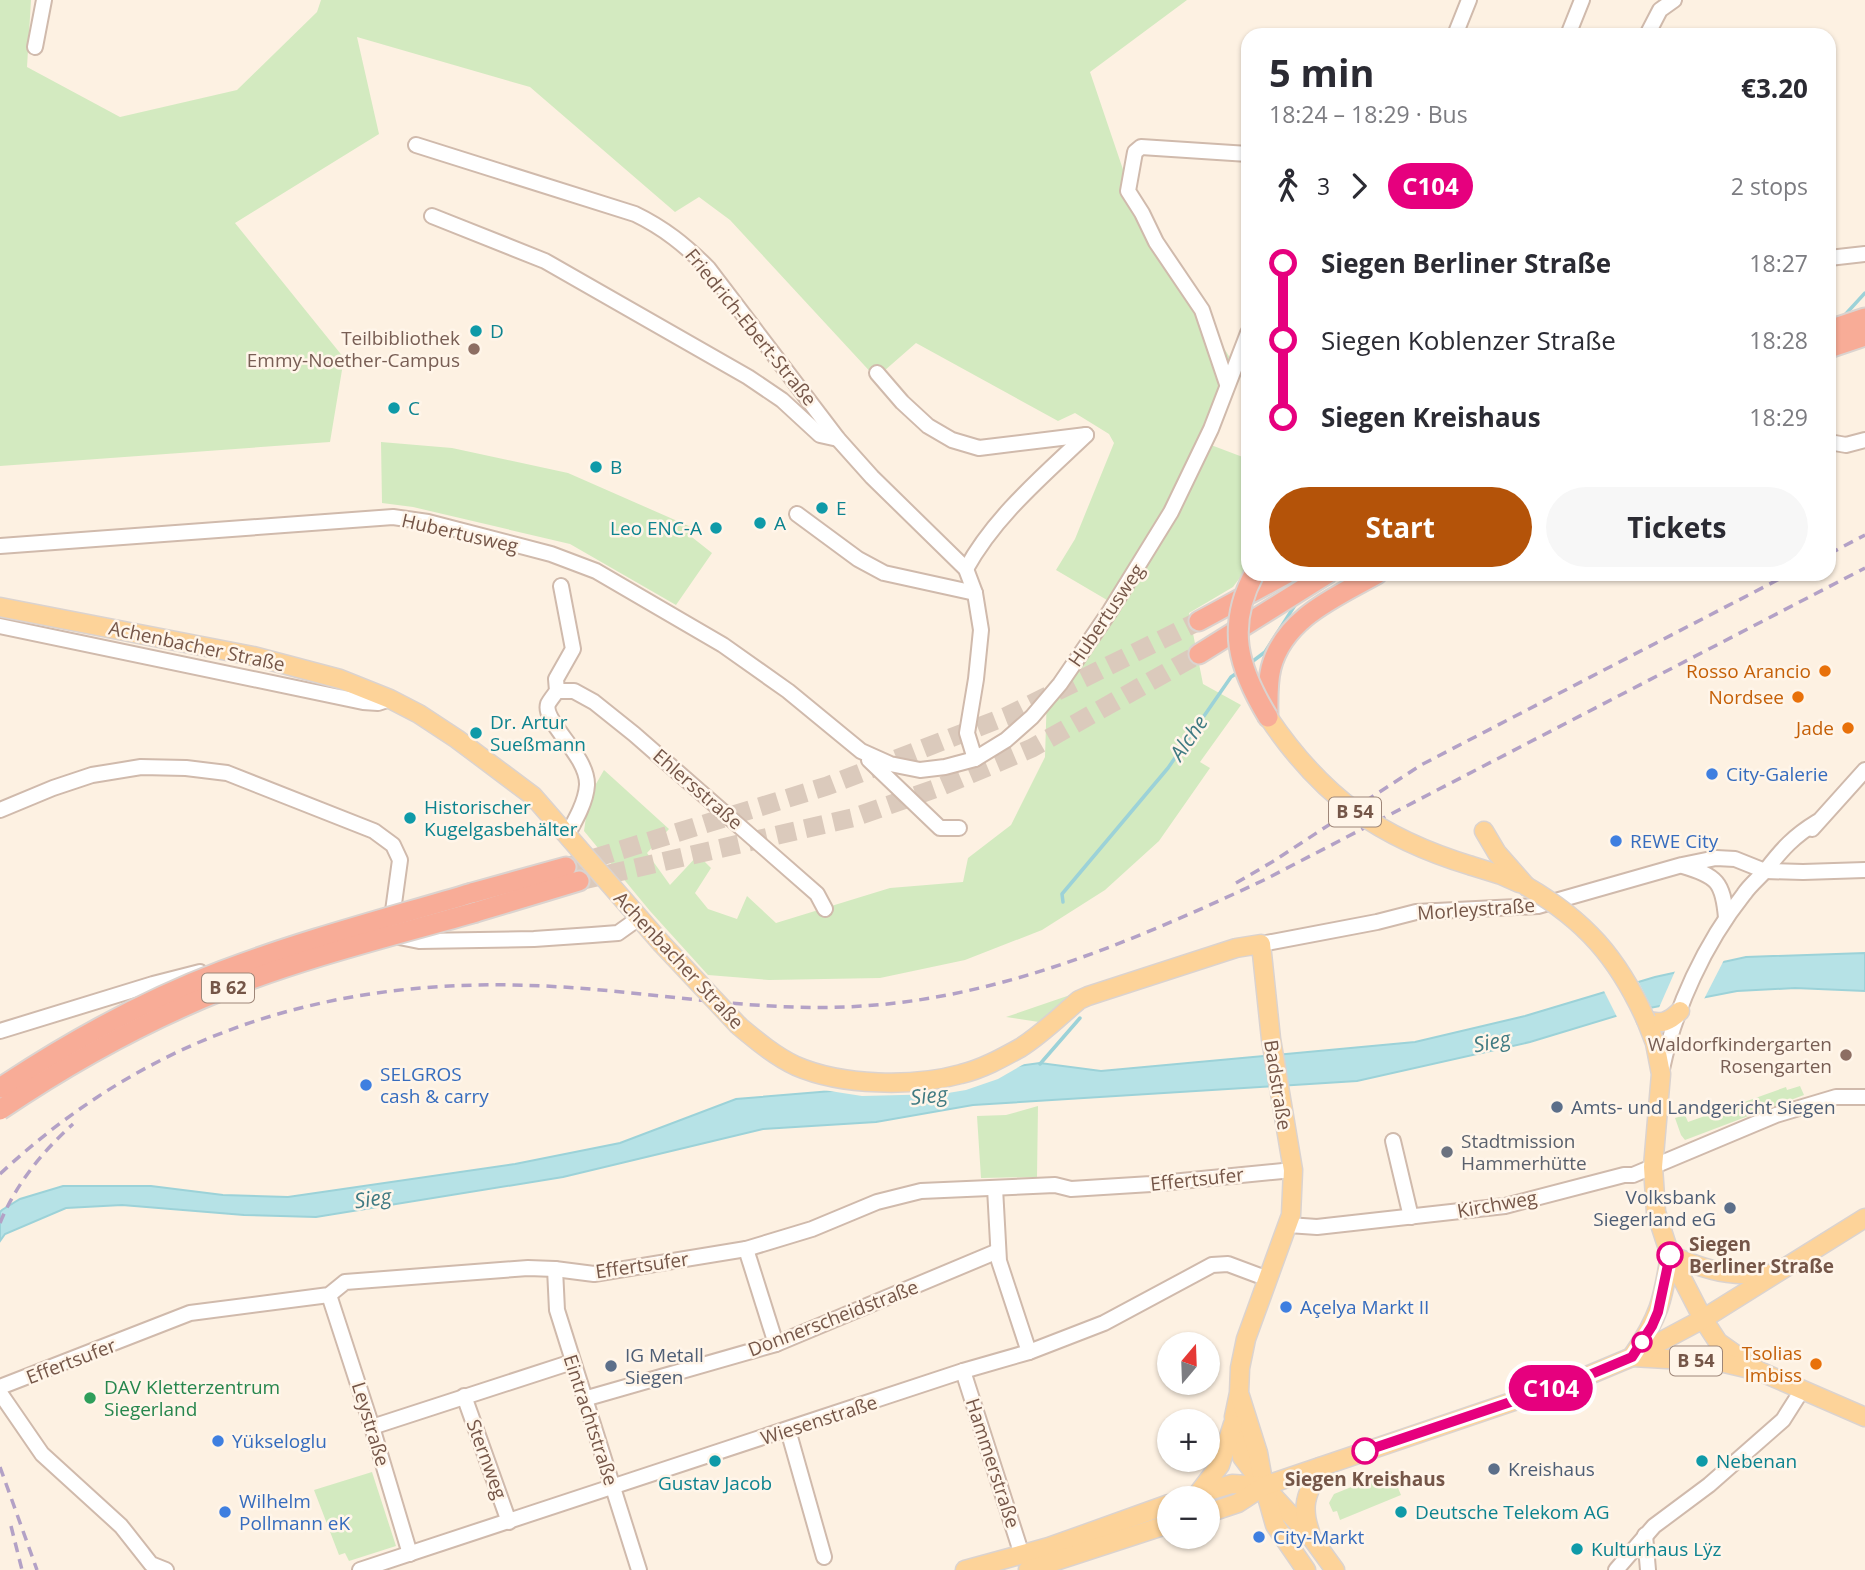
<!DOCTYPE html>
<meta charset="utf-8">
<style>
:root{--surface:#fff;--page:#f7f7f7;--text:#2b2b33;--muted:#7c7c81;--accent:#b45309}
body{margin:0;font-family:"Open Sans",sans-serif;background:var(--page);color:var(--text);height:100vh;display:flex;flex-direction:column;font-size:26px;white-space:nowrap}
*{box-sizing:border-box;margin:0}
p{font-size:23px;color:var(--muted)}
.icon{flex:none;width:38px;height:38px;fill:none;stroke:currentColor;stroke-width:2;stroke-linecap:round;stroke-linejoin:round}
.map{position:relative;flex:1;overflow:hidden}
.panel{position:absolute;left:1241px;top:28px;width:595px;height:553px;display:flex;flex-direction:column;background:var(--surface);border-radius:21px;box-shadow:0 2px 5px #0004}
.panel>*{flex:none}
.badge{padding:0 14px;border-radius:23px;font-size:24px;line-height:46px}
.needle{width:46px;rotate:19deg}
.controls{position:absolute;left:1157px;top:1332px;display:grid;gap:14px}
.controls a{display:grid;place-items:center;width:63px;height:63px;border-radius:50%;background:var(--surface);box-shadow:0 2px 5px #0004;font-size:35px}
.map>.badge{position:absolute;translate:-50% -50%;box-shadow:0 0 0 4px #fff}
.legs{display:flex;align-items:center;gap:10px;height:77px;padding:0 28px;font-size:23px}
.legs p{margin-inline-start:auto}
.headline{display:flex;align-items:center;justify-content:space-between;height:119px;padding:0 28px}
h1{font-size:38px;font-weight:700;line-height:52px}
.primary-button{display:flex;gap:14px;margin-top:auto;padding:14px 28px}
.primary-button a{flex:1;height:80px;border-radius:42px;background:var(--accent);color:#fff;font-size:28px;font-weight:700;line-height:80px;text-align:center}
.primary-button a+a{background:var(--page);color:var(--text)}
ul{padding:0 28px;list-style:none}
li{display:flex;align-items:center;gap:24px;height:77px;font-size:26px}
li i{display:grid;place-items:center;width:10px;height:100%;margin:0 9px;background:currentColor}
li i::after{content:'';width:18px;height:18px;margin:-9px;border:5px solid;border-radius:50%;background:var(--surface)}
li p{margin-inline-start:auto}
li:first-child i{background:linear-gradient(#0000 50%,currentColor 0)}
li:last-child i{background:linear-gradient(currentColor 50%,#0000 0)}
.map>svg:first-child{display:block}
.green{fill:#d3eac0}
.water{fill:#b6e2e6;stroke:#9cd2d8;stroke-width:2}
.pier{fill:#fdf1e2}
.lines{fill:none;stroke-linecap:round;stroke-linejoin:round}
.stream{stroke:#9cd2d8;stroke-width:3.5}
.highway-tunnel{stroke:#dbcabc;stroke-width:19;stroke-dasharray:19 10;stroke-linecap:butt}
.minor-casing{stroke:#d0baac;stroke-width:18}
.major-casing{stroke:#dbd3cf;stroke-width:21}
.highway-casing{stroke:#dbd3cf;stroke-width:23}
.minor{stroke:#fff;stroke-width:14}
.major{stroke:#fdd399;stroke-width:18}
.highway{stroke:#f8ac97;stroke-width:19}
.rail{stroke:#b3a1c6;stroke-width:3.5;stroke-dasharray:10 7;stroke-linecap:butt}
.major-bridge-casing{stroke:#dbd3cf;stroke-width:21;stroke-linecap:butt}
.highway-bridge-casing{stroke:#dbd3cf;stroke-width:23;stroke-linecap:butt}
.major-bridge{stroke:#fdd399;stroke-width:18}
.highway-bridge{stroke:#f8ac97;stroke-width:19}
.line-1-casing{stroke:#fff;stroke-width:16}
.line-1{stroke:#e6007e;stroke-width:10}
.culture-dot{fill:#0f9aa8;stroke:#fff5e9;stroke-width:2.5}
.education-dot{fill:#8d6e63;stroke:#fff5e9;stroke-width:2.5}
.food-dot{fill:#e8710a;stroke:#fff5e9;stroke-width:2.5}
.shop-dot{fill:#3f7fe0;stroke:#fff5e9;stroke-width:2.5}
.service-dot{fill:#5c6f8a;stroke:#fff5e9;stroke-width:2.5}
.worship-dot{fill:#6b7280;stroke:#fff5e9;stroke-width:2.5}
.stop-1-dot{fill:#fff;stroke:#e6007e;stroke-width:3.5}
.leisure-dot{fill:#2e9e5b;stroke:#fff5e9;stroke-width:2.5}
.labels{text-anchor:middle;stroke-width:5;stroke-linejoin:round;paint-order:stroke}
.shield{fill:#fff5e9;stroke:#9e8678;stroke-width:2}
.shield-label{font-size:18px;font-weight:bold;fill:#755648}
.street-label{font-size:19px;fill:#755648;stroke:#fff5e9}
.culture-label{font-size:19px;fill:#0d838f;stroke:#fff5e9;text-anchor:start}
.education-label{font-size:19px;fill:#785e54;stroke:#fff5e9;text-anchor:end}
.food-label{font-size:19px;fill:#c56008;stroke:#fff5e9;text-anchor:end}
.shop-label{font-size:19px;fill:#366cbe;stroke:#fff5e9;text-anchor:start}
.service-label{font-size:19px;fill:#4e5e75;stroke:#fff5e9;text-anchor:start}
.worship-label{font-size:19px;fill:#5b616d;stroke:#fff5e9;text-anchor:start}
.stop-label{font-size:19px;font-weight:bold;fill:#755648;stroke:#fff5e9;text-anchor:start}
.leisure-label{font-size:19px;fill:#27864d;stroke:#fff5e9;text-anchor:start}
.water-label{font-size:21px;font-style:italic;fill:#3f7a82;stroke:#fff5e9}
</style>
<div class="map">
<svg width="1865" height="1570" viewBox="0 0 1865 1570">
<rect width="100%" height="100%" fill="#fdf1e2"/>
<!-- green -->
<g class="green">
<polygon points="0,0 31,0 27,67 120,117 237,90 317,12 321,0 1187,0 1090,72 1136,208 1232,361 1203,442 1248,459 1248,567 1233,587 1189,613 1203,684 1241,705 1200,762 1210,768 1159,841 1105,890 1042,930 965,960 880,978 769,980 708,975 650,911 584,831 589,796 604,770 669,829 647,853 670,885 698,855 711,868 695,893 708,909 737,919 747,896 776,923 890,888 963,882 968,858 1011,825 1045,757 1047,693 1107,600 1056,570 1075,539 1114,443 1109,434 1075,413 1058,421 916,343 876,378 730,220 699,197 675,212 530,87 357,37 379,134 235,223 344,358 330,442 0,466"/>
<polygon points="381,442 452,448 568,473 691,527 688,534 712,553 676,605 570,544 413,507 382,503"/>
<polygon points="1076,993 1039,1022 1006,1017"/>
<polygon points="1800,1086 1804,1095 1693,1137 1685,1140 1681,1135 1675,1118 1685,1115 1688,1122 1786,1087 1787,1090"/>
<polygon points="1038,1106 1037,1177 981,1178 977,1116 1006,1115"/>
<polygon points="1391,1471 1401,1495 1340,1520 1337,1511 1333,1512 1329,1503 1334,1494"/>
<polygon points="372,1472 396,1546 349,1561 345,1553 339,1555 314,1490"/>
</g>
<!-- water -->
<polygon class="water" points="1865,953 1865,991 1795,988 1737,991 1629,1012 1530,1042 1357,1081 973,1105 876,1122 763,1129 563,1177 316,1217 244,1215 122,1205 66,1208 5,1234 0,1241 0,1212 2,1210 20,1199 63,1186 151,1186 223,1195 288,1197 515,1164 620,1143 736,1099 832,1091 1040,1063 1101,1071 1415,1042 1525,1016 1655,977 1746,957"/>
<!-- pier -->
<g class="pier">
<polygon points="1725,958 1703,1001 1658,1010 1676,969"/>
<polygon points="1637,979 1653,1011 1618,1019 1603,989"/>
<polygon points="1021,1062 1024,1064 998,1079 966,1090 942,1094 862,1096 817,1089"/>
</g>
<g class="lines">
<!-- stream -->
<g class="stream">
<polyline points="1843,317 1865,293"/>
<polyline points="1249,664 1265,652 1297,602"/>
<polyline points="1063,902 1062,894 1168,768 1231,677 1240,671"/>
<polyline points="1040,1064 1080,1018"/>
</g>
<!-- highway-tunnel -->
<g class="highway-tunnel">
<polyline points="566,867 827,786 1007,716 1199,621"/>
<polyline points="579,881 852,818 940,787 1032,748 1199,654"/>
</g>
<defs>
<g id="minor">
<polyline points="1455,35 1469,0"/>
<polyline points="1568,35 1582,0"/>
<polyline points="1647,35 1660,10 1674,0"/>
<polyline points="35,47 44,0"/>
<path d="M 416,145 L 635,214 C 664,228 685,245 708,268 L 838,439 L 872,477 L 966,569 L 975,593 L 981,630 L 976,679 L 967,733 L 975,759"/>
<polyline points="432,216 545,261 748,377 782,400 820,435 838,439"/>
<polyline points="1829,258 1865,254"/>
<polyline points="877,373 902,402 928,426 952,440 979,448 1086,435"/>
<polyline points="1227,384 1202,310 1156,242 1142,213 1128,191 1135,152 1141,147 1248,154"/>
<polyline points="1829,442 1846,445 1865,440"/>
<polyline points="797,514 858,559 884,573 975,593"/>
<polyline points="0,546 393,517 428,522 551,554 596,571 723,645 788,691 861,751 890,764 920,770 945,767 975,759 1006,740 1032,717 1060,684 1110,611 1171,512 1211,429 1248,333"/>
<path d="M 966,569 C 995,516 1043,476 1086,435"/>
<path d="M 561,586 L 573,649 L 556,679 L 557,691 C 555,694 550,700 548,704 C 542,722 588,755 587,785 C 586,802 575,821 567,835"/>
<polyline points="0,626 363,702 378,703 390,699"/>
<polyline points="557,691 574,691 594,702 634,734 817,894 825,909"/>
<polyline points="869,760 940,828 959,828"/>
<polyline points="0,810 53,788 92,775 141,767 186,768 227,773 374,831 393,845 400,860 393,911 387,921"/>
<polyline points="1812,829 1865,770"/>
<path d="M 1683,866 C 1717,876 1723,882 1726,918"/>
<polyline points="394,936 419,941 534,939 592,935 618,933 639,918"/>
<polyline points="1261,944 1377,922 1416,912 1538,906 1682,865 1716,858 1735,859 1765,871 1803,872 1865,870"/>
<polyline points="0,1031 153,984 200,972"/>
<path d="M 1662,1069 C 1675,1008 1705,943 1744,894 C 1750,885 1759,878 1766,870 C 1782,849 1794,836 1817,822"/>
<polyline points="1393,1141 1411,1217"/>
<polyline points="995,1188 999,1261 1029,1352"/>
<polyline points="1288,1225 1317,1227 1505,1206 1624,1175 1633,1175 1776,1115 1836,1097 1865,1097"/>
<polyline points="746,1249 776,1344"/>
<polyline points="555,1269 557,1310 639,1570"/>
<polyline points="329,1295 372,1427 410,1554"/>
<polyline points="963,1371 1022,1555"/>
<polyline points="0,1387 190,1313 329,1295 345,1282 528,1268 555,1269 594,1274 746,1249 812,1229 877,1202 921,1191 1055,1185 1071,1189 1151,1184 1293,1170"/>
<polyline points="0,1393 42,1454 121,1526 151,1564 166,1570"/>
<polyline points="464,1396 509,1522"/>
<polyline points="584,1399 776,1344 998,1251"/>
<polyline points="372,1427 572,1362"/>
<polyline points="788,1430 824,1557"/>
<polyline points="1645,1535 1648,1570"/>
<polyline points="360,1570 963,1371 1029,1352 1104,1323 1212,1265 1228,1264 1268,1279"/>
<polyline points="1616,1570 1654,1526 1709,1485 1783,1420 1802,1390"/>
</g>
<g id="major">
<polyline points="0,607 253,656 340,679 390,699 419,714 457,739 533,796 661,943"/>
<polyline points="1484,831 1497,853 1526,886"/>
<polyline points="1472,866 1501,875 1519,883"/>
<polyline points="1646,1020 1655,1043 1661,1074 1653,1167 1656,1212 1670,1255 1703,1319 1718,1342 1759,1371 1865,1417"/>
<path d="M 1646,1020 C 1661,1025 1669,1022 1680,1011"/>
<path d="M 739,1026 C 757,1041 775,1056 796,1066 C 842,1086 914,1087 961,1074 C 982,1069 1002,1058 1020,1048 C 1041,1035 1060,1016 1079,1000 L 1088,996 L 1236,948 L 1261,944 L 1271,1039 L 1293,1170 L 1291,1215 L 1246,1339 L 1240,1368 L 1239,1393 L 1234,1417 L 1242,1457 L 1264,1486 L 1311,1537 L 1335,1570"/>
<path d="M 1670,1255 C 1711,1272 1728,1276 1772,1274"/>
<path d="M 1633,1355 C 1659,1317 1663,1300 1670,1255"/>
<polyline points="1632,1357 1720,1362 1750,1369"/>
<polyline points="1240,1396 1258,1453 1264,1486 1275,1525 1306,1570"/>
<polyline points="1199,1494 1232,1484 1264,1486"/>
<polyline points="1197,1495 1220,1465 1233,1424"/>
<polyline points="1208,1513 1238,1503 1264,1486 1582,1378 1632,1357 1703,1319 1865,1218"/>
<path d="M 1310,1532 C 1300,1504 1308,1492 1320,1467"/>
<polyline points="965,1570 1049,1547 1169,1504"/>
<polyline points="1028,1570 1169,1524"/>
</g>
<g id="highway">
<polyline points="1829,330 1865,318"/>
<polyline points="1829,348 1865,336"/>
<polyline points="1199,621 1286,574"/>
<polyline points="1199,654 1327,574"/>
<path d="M 1268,717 C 1268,701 1267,684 1271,668 C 1284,618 1336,597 1377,574"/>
<polyline points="472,893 566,867"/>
<polyline points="476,912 579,881"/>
</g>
</defs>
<!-- minor casing -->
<use href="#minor" class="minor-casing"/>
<!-- major casing -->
<use href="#major" class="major-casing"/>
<!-- highway casing -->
<use href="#highway" class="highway-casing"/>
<!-- minor -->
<use href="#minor" class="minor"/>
<!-- major -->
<use href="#major" class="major"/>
<!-- highway -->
<use href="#highway" class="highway"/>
<!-- rail -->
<g class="rail">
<polyline points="1829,554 1865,535"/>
<polyline points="1236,883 1272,862 1421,765 1789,574"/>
<path d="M 0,1174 C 159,1025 348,973 562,987 C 662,993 762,1013 863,1006 C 1004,997 1138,939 1264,880 L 1865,568"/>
<path d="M 0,1223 C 16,1184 42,1152 73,1124"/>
<polyline points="0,1467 37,1570"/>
<polyline points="11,1526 22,1570"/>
</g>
<defs>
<g id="major-bridge">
<path d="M 1268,717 C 1322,797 1379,838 1472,866"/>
<path d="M 1526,886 C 1585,920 1618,958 1646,1020"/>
<polyline points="661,943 739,1026"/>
</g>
<g id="highway-bridge">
<path d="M 1254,574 C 1226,627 1238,668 1268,717"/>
<path d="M 0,1088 C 69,1042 143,1001 222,971 C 303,940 388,918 472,893"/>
<path d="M 0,1110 C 71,1062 145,1021 225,989 C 306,957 392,936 476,912"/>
</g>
</defs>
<!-- major-bridge casing -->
<use href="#major-bridge" class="major-bridge-casing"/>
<!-- highway-bridge casing -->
<use href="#highway-bridge" class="highway-bridge-casing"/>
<!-- major-bridge -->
<use href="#major-bridge" class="major-bridge"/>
<!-- highway-bridge -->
<use href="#highway-bridge" class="highway-bridge"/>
</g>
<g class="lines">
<defs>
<polyline id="line-1" points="1365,1451 1582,1378 1632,1357 1652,1326 1658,1312 1670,1255"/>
</defs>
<!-- line-1 casing -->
<use href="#line-1" class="line-1-casing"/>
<!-- line-1 -->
<use href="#line-1" class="line-1"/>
</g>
<!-- markers -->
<g class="culture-dot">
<circle cx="476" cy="331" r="7"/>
<circle cx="394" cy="408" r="7"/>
<circle cx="596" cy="467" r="7"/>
<circle cx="822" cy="508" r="7"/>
<circle cx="760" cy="523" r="7"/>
<circle cx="716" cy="528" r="7"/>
<circle cx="476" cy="733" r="7"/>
<circle cx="410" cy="818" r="7"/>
<circle cx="715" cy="1461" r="7"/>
<circle cx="1702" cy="1461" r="7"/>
<circle cx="1401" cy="1512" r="7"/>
<circle cx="1577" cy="1549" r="7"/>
</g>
<g class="education-dot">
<circle cx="474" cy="349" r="7"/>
<circle cx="1846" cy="1055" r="7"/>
</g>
<g class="food-dot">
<circle cx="1825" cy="671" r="7"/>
<circle cx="1798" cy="697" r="7"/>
<circle cx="1848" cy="728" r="7"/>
<circle cx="1816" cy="1364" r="7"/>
</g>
<g class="shop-dot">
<circle cx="1712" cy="774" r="7"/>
<circle cx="1616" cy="841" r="7"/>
<circle cx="366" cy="1085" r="7"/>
<circle cx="1286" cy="1307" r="7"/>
<circle cx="218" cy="1441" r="7"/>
<circle cx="225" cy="1512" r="7"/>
<circle cx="1259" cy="1537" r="7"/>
</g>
<g class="service-dot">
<circle cx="1557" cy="1107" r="7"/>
<circle cx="1730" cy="1208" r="7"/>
<circle cx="611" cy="1366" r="7"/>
<circle cx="1494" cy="1469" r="7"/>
</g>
<circle class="worship-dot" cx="1447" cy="1152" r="7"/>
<g class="stop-1-dot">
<circle cx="1670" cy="1255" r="12"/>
<circle cx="1642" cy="1342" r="9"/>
<circle cx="1365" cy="1451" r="12"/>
</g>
<circle class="leisure-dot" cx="90" cy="1398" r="7"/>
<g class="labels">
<!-- shield labels -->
<g class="shield">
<rect x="1329" y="797.5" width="52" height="29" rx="5"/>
<rect x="202" y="973.5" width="52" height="29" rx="5"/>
<rect x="1670" y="1346.5" width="52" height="29" rx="5"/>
</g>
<g class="shield-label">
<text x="1355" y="818">B 54</text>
<text x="228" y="994">B 62</text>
<text x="1696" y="1367">B 54</text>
</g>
<!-- street labels -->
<g class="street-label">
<text transform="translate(751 327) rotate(51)" y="7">Friedrich-Ebert-Straße</text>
<text transform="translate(460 533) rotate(13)" y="7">Hubertusweg</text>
<text transform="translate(1106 615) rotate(-56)" y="7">Hubertusweg</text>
<text transform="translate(197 646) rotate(12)" y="7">Achenbacher Straße</text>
<text transform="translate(698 789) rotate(41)" y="7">Ehlersstraße</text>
<text transform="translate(1476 909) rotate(-4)" y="7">Morleystraße</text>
<text transform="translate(679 960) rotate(47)" y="7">Achenbacher Straße</text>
<text transform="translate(1278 1085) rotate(81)" y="7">Badstraße</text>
<text transform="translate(1197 1179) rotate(-6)" y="7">Effertsufer</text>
<text transform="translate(1497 1204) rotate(-10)" y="7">Kirchweg</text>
<text transform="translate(642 1265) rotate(-8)" y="7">Effertsufer</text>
<text transform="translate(833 1318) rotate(-21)" y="7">Donnerscheidstraße</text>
<text transform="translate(71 1361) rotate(-21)" y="7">Effertsufer</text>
<text transform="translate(591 1420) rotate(72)" y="7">Eintrachtstraße</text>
<text transform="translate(819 1420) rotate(-18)" y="7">Wiesenstraße</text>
<text transform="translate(371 1424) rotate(73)" y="7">Leystraße</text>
<text transform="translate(487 1459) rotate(70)" y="7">Sternweg</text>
<text transform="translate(993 1463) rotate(72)" y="7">Hammerstraße</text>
</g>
<!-- culture labels -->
<g class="culture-label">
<text x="490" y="338">D</text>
<text x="408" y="415">C</text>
<text x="610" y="474">B</text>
<text x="836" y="515">E</text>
<text x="774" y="530">A</text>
<text x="702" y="535" text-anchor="end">Leo ENC-A</text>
<text x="490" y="729">Dr. Artur<tspan x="490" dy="22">Sueßmann</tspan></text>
<text x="424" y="814">Historischer<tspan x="424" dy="22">Kugelgasbehälter</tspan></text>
<text x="1716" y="1468">Nebenan</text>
<text x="715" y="1490" text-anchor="middle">Gustav Jacob</text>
<text x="1415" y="1519">Deutsche Telekom AG</text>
<text x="1591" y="1556">Kulturhaus Lÿz</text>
</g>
<!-- education labels -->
<g class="education-label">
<text x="460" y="345">Teilbibliothek<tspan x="460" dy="22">Emmy-Noether-Campus</tspan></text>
<text x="1832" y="1051">Waldorfkindergarten<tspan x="1832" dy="22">Rosengarten</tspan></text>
</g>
<!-- food labels -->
<g class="food-label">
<text x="1811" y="678">Rosso Arancio</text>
<text x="1784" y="704">Nordsee</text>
<text x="1834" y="735">Jade</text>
<text x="1802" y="1360">Tsolias<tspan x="1802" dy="22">Imbiss</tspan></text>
</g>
<!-- shop labels -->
<g class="shop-label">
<text x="1726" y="781">City-Galerie</text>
<text x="1630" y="848">REWE City</text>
<text x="380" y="1081">SELGROS<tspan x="380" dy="22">cash &amp; carry</tspan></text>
<text x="1300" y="1314">Açelya Markt II</text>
<text x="232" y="1448">Yükseloglu</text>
<text x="239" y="1508">Wilhelm<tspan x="239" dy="22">Pollmann eK</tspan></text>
<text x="1273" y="1544">City-Markt</text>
</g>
<!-- service labels -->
<g class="service-label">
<text x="1571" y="1114">Amts- und Landgericht Siegen</text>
<text x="1716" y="1204" text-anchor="end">Volksbank<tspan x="1716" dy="22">Siegerland eG</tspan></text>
<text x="625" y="1362">IG Metall<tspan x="625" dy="22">Siegen</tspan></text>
<text x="1508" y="1476">Kreishaus</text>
</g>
<!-- worship labels -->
<g class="worship-label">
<text x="1461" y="1148">Stadtmission<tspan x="1461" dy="22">Hammerhütte</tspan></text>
</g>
<!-- stop labels -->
<g class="stop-label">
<text x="1689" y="1251">Siegen<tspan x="1689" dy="22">Berliner Straße</tspan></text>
<text x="1365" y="1486" text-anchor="middle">Siegen Kreishaus</text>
</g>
<!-- leisure labels -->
<g class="leisure-label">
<text x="104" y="1394">DAV Kletterzentrum<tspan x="104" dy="22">Siegerland</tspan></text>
</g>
<!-- water labels -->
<g class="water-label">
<text transform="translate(1189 738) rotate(-55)" y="7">Alche</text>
<text transform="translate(1492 1042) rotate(-11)" y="7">Sieg</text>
<text transform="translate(929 1096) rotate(-6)" y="7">Sieg</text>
<text transform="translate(373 1199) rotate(-8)" y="7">Sieg</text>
</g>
</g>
</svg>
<div class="controls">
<a><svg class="needle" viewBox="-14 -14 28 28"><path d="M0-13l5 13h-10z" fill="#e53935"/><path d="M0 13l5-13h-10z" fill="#7c7c81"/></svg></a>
<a>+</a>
<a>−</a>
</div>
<b class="badge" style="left:1551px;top:1388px;background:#e6007e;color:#fff">C104</b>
<section class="panel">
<div class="headline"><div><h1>5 min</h1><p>18:24 – 18:29 · Bus</p></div><b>€3.20</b></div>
<div class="legs"><svg class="icon" aria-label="walk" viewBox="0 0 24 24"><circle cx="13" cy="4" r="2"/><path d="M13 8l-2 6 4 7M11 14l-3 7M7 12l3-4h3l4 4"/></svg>3<svg class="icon" aria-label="forward" viewBox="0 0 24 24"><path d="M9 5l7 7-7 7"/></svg><b class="badge" style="background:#e6007e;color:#fff">C104</b><p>2 stops</p></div>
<ul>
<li><i style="color:#e6007e"></i><b>Siegen Berliner Straße</b><p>18:27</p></li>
<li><i style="color:#e6007e"></i><span>Siegen Koblenzer Straße</span><p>18:28</p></li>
<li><i style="color:#e6007e"></i><b>Siegen Kreishaus</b><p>18:29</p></li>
</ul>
<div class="primary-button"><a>Start</a><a>Tickets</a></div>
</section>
</div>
